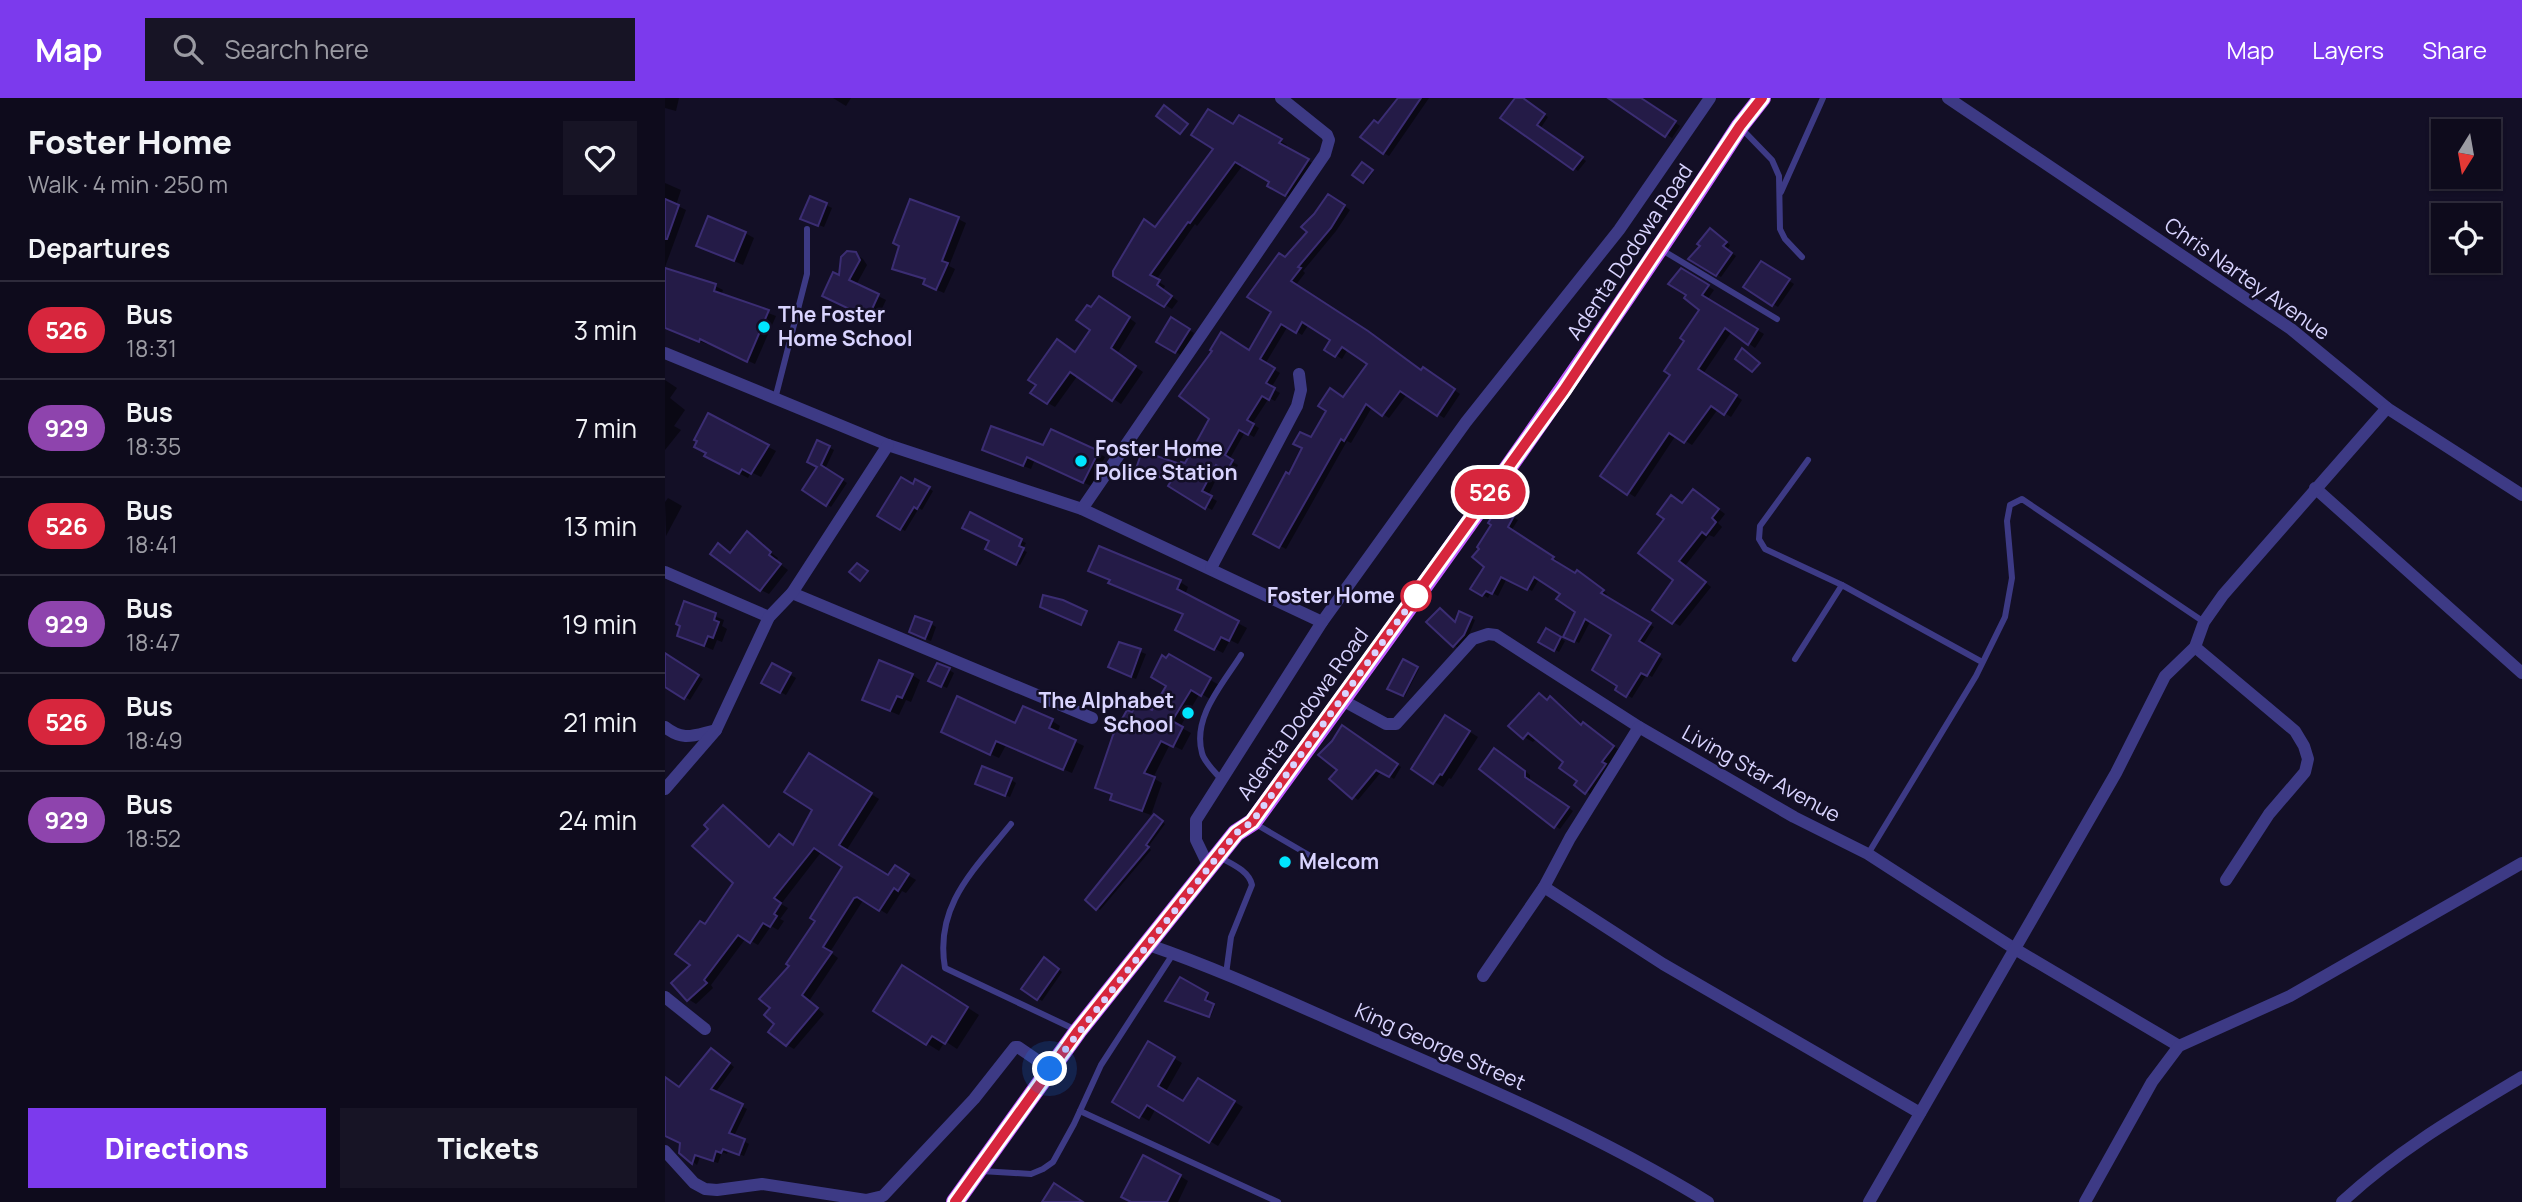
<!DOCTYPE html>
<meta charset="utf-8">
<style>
:root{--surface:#0e0b1c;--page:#171425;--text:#f1f3f6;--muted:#9b9ba3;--line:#2e2b3b;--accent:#7c3aed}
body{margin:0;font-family:Manrope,sans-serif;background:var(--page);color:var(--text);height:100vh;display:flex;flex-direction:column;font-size:26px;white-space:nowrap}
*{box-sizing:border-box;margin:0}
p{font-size:23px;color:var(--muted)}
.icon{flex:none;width:38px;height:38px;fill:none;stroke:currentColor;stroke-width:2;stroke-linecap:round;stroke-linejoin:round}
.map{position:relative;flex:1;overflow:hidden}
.sheet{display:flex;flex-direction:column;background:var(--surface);width:665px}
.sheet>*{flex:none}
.badge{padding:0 14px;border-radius:23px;font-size:24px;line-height:46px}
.needle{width:46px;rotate:191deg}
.controls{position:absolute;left:1766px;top:21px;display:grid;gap:14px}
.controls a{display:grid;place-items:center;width:70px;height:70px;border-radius:0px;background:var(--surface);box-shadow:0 2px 5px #0004,0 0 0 2px var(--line);font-size:35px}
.you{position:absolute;width:35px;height:35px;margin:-18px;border:5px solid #fff;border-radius:50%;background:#1a73e8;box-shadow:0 0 0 10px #1a73e833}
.map>.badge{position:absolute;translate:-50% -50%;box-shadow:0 0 0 4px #fff}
h2{padding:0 28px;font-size:26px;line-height:63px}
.round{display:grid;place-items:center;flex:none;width:74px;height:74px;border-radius:0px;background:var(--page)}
.headline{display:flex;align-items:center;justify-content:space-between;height:119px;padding:0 28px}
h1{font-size:33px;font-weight:800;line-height:52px}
.primary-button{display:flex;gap:14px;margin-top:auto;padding:14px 28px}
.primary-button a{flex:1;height:80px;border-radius:0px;background:var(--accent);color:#fff;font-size:28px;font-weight:800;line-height:80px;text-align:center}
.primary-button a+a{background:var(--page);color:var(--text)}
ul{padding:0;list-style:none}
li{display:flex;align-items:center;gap:21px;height:98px;padding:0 28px;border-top:2px solid var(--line)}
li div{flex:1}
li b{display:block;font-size:26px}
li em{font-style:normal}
li .badge{min-width:77px;font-weight:700;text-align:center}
header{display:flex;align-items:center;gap:42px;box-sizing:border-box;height:98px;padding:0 35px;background:var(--accent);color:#fff}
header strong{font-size:33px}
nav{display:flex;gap:38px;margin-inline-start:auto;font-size:24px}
.search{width:490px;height:63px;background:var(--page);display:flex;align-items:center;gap:18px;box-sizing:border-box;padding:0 24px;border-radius:0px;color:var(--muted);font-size:26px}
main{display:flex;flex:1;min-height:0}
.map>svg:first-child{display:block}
.shadow{fill:#0007}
.building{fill:#241b47;stroke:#3b2d73;stroke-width:2}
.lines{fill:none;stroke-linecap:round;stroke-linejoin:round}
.service{stroke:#3d3a85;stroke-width:6}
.minor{stroke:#3d3a85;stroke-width:12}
.primary{stroke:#c25bff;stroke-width:18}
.line-casing{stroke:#fff;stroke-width:16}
.line{stroke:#d7263d;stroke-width:10}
.walk{stroke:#d9d4ff;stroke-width:7;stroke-dasharray:0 12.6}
.poi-dot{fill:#00e5ff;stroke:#130f26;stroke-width:2.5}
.stop-dot{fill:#fff;stroke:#d7263d;stroke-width:3.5}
.labels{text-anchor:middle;stroke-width:5;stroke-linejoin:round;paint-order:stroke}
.street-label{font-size:21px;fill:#d9d4ff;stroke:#130f26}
.poi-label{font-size:21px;font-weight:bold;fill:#d9d4ff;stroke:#130f26;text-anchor:start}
.stop-label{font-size:21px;font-weight:bold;fill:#d9d4ff;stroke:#130f26;text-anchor:end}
</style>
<header>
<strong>Map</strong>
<div class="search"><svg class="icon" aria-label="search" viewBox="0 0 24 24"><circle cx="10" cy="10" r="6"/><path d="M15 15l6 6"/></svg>Search here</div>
<nav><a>Map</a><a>Layers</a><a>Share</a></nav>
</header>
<main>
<section class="sheet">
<div class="headline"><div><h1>Foster Home</h1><p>Walk · 4 min · 250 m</p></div><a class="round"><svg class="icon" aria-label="heart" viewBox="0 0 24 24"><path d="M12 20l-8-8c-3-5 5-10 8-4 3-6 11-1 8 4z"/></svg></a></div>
<h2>Departures</h2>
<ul>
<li><span class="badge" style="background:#d7263d;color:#fff">526</span><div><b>Bus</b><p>18:31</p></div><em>3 min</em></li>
<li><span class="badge" style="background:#8e44ad;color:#fff">929</span><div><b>Bus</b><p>18:35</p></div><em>7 min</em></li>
<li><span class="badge" style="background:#d7263d;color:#fff">526</span><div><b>Bus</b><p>18:41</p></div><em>13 min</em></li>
<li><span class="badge" style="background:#8e44ad;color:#fff">929</span><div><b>Bus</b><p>18:47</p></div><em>19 min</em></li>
<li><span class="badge" style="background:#d7263d;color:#fff">526</span><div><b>Bus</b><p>18:49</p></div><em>21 min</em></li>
<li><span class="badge" style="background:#8e44ad;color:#fff">929</span><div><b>Bus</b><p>18:52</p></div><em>24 min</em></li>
</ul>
<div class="primary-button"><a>Directions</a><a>Tickets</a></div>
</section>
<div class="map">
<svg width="1857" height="1104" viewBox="0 0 1857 1104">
<rect width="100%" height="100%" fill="#130f26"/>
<!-- shadow -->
<g class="shadow">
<polygon points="0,0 14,0 11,13 0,10"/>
<polygon points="168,0 186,0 181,8"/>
<polygon points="732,0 764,0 724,58 719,55 714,26 734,1"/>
<polygon points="852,0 856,0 883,19 875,31 921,63 913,73 837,20"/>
<polygon points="960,0 974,0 1015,28 1007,40 956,7"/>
<polygon points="575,19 622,47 620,50 649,66 628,101 604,87 606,84 578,67 532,128 530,126 491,182 500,188 498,192 513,203 507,211 449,177 491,131"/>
<polygon points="697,66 708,74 701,85 689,77"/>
<polygon points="0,85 16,92 11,107 21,112 0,169"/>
<polygon points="146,100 167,110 159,129 143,123"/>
<polygon points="670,101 685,112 671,133 638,173 640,175 630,188 757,273 764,275 795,296 779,320 742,296 724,320 707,309 686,345 682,343 621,451 591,435 647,342 705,265 683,251 677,261 661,251 668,241 644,226 637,237 623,228 600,266 615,275 606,290 615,295 610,303 604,300 587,326 594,330 589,339 580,334 564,362 573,367 569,375 557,369 543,398 552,403 547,412 506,388 508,384 473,370 520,368 608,214 621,161"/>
<polygon points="293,121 301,125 284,168 290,171 279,195 268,190 262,182 229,171"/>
<polygon points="80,135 89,140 78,167 33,147"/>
<polygon points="1050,135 1065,147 1062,152 1071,158 1056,179 1026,161"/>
<polygon points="190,156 198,161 202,167 191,187 221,202 211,223 166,201 175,180"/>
<polygon points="1096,165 1129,186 1113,209 1081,189"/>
<polygon points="0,172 50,188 58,192 56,197 111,218 90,266 43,244 42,246 0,230"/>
<polygon points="1016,172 1049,192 1042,202 1099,236 1090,250 1067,233 1038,276 1077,302 1066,319 1053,311 1027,347 1011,337 970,399 937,378 1007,276 1036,211 1024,197"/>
<polygon points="442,204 471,225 452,256 478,274 456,306 413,277 390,309 383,305 411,255 428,231 426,212"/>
<polygon points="507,222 529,235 516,257 493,243"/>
<polygon points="0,282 12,290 5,300 20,312 9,328 16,332 0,352"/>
<polygon points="44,318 111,353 96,379 86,374 83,380 50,362"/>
<polygon points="153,344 169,352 160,371 182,385 166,409 139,391 154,369"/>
<polygon points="379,350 433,355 440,359 426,388 370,361 366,371 319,352"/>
<polygon points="251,383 268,393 257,412 254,410 240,433 214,417 249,388"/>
<polygon points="1035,397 1060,416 1053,425 1057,429 1049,439 1044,437 1020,468 1046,489 1015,528 1008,524 1018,407"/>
<polygon points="3,400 17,408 1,438 0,404"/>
<polygon points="834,411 853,422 846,433 893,463 891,465 910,477 917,477 942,496 940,499 989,529 977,548 998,561 987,579 982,576 967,600 952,591 954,588 949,536 926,522 914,545 901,538 912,514 897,496 874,481 867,493 842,480 833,498 826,494 823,500 808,490 821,468 828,426"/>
<polygon points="306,417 361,445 357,452 362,454 355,467 322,450 326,443"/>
<polygon points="82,435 99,446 97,448 113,460 111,463 123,472 104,496 96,492 67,456"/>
<polygon points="515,484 523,489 520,497 582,530 573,546 565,542 558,555 521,536 520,517 454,489"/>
<polygon points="20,506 59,522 57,528 62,531 57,544 52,542 48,552 14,537"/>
<polygon points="795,515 810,522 803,539 793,550 763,524 791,525"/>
<polygon points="266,526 271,529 266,543 252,537"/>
<polygon points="881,532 900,543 894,554 876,544"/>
<polygon points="455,546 481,556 471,581 450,572"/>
<polygon points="0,557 38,581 25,602 0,587"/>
<polygon points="505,558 554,587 545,601 535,595 515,629 526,635 517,652 505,646 488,680 497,685 486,717 455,706 447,701 448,697 432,689 488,615 503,588 502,562"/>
<polygon points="738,563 754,571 740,598 724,590"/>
<polygon points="108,567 131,580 121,597 98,585"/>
<polygon points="284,572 289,575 282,590 265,582"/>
<polygon points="247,577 255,582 246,604 241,602 234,617 208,606"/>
<polygon points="874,597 894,605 918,627 957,654 930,700 912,686 914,683 901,664 872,640 868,644 859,639"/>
<polygon points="781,619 813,639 786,681 784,680 778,689 748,671"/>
<polygon points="387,623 395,628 392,635 419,648 407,675 341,647 334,660 287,638"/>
<polygon points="682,632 736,669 729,681 717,673 693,702 666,681 674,672"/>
<polygon points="835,655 865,677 865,683 908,713 895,731 890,728"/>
<polygon points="144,657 214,701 181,753 223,779 238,774 251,782 241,795 237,793 222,816 201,803 197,804 165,854 173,860 144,903 159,916 129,951 122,947 107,910 126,868 180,769 157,753 116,806 123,810 115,821 119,823 113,832 106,828 93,847 81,840 46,887 48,890 31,906 23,901 28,867 41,828 70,785 46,731 58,709 106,750 115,738 130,748 150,712"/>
<polygon points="346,682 351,685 345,699 317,688"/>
<polygon points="489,718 500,726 483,749 486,752 435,812 432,810 423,802"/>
<polygon points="383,864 397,874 377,903 359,891"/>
<polygon points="250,876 314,917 292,951 280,943 274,953 210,913"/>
<polygon points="515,881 544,898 541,905 550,908 546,918 502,902"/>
<polygon points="483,945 517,965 500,995 519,1006 533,982 578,1009 553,1048 491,1010 484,1023 449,1003"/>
<polygon points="51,955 69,969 50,995 82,1011 69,1038 84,1046 79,1058 63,1052 62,1056 57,1054 53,1065 35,1059 32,1067 16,1054 17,1044 0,1037 0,980 15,990"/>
<polygon points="515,1078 523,1083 513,1104 469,1104"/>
</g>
<!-- building -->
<g class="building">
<polygon points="733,0 756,0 718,56 695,39 709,22 713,25"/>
<polygon points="850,0 858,0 880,16 872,27 918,59 908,72 835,20"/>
<polygon points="943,0 976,0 1011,23 1000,39"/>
<polygon points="499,7 523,26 515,36 491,18"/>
<polygon points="543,11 568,26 574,17 617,41 614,45 644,61 620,98 602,88 604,84 570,64 525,125 523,124 485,177 495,182 492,187 507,198 499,209 448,178 448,173 479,121 490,129 548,51 526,37"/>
<polygon points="697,64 708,72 698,85 687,77"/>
<polygon points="663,96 680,107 666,130 633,169 636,170 626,183 703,233 756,272 758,269 790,291 772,318 735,293 717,318 701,306 679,343 676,341 614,450 588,436 621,374 624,376 637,350 628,346 635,334 646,339 661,313 653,308 665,290 678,299 702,266 677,249 670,259 659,252 665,242 637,224 631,235 616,226 595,261 610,270 601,285 610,290 604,302 597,298 582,322 589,326 583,337 574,332 560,357 568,362 562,373 551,367 537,393 547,398 540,411 503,388 506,383 471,371 477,353 515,366 516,364 520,365 544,321 514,298 547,253 545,252 556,234 584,252 606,214 582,199 614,155 620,159 642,134 636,129 649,116"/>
<polygon points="145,98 162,105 153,128 135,121"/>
<polygon points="0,101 14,107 2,141 0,141"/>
<polygon points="245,101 294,119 277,163 283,165 271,192 258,186 260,181 227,171 234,148 228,145"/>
<polygon points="43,118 81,134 69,163 31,148"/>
<polygon points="1045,130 1062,144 1058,148 1067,155 1051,178 1023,161 1035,148 1032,146"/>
<polygon points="182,153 191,154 195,162 184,182 214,196 203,220 157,198 168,174 174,177 176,159"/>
<polygon points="1096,163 1125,181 1107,208 1078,189"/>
<polygon points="0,170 51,186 49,193 104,212 82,264 35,241 34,244 0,230"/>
<polygon points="1016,170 1044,187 1037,197 1093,231 1083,247 1060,230 1033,271 1072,297 1059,317 1046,308 1019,345 1004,335 962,397 935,378 1005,277 999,273 1019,243 1015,240 1034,212 1019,200 1021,197 1003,186"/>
<polygon points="434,198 465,219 446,250 471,268 447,303 405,274 382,306 365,295 371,287 363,282 392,241 410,254 425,232 411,222 422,207 426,209"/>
<polygon points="506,219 525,231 510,255 491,244"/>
<polygon points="1077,250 1095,265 1087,274 1070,261"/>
<polygon points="43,315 104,347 86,376 77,371 74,376 39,358 41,355 29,349 32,343 29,342"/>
<polygon points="326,328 378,347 386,331 434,353 418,385 362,359 358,368 317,352"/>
<polygon points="152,342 165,348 156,367 178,381 161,408 137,392 152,369 142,364"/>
<polygon points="236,379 248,386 250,381 265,389 252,411 249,409 235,432 212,418"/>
<polygon points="1028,391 1054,411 1047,420 1051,424 1041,437 1037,434 1014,463 1041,484 1007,526 987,512 1008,482 973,455 999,421 992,416 1006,397 1017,405"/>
<polygon points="833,409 849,418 843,429 889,459 887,461 910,475 912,472 939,492 936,495 986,525 974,543 995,556 982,578 976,575 961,599 950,592 952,588 927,572 946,537 920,521 909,544 898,539 910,514 891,501 895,496 869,479 862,492 836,479 827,496 821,493 817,498 805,491 819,469 807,459 814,451 812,449 826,427 823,425"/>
<polygon points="305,414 357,441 354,448 359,450 351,467 320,451 324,443 297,430"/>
<polygon points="82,433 106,454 104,457 116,466 95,493 45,456 53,445 65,455"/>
<polygon points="434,448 516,482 512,491 574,523 564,543 556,539 549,552 510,532 518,516 443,485 445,482 423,473"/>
<polygon points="192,465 203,473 195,483 184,474"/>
<polygon points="378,497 398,502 422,513 416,527 375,509"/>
<polygon points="19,503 51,515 49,522 54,524 48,540 43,538 39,548 12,538 15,528 11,526"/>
<polygon points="775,510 790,524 794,513 807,519 799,537 788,549 761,524"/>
<polygon points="250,518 267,524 260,541 244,534"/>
<polygon points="881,530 896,539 889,553 873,544"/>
<polygon points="454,544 476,551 466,579 443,569"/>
<polygon points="0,555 34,577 19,601 0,589"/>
<polygon points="504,556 546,580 536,598 526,592 507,623 518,629 508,649 496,643 479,675 490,679 477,713 445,702 447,696 430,690 448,637 462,612 467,614 472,605 487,612 501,588 486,579 497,557 501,560"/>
<polygon points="738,561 753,569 738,598 722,591"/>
<polygon points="214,562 248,576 237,600 232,598 225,613 197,602"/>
<polygon points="107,565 126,575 115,595 96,585"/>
<polygon points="272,565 285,570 276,589 263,583"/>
<polygon points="874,595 882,602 885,598 916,627 918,624 949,648 937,664 941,666 920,696 909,687 912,683 894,670 898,664 863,635 858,641 843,628"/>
<polygon points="292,598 350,625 358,608 388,621 384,630 411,642 398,672 331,643 325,657 276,634"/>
<polygon points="780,617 805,633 777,677 775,676 768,686 746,671"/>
<polygon points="677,627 733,666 724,679 711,672 687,701 664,681 672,672 653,657 667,643"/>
<polygon points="829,650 860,673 860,679 904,709 889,730 814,671"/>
<polygon points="144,655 207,695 174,747 223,777 230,767 244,776 233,793 229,790 214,813 192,799 189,800 158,849 167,854 137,897 153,910 121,948 103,934 109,926 99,917 105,910 94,901 124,868 121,866 150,823 145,820 177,769 149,750 109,800 116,805 109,816 112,818 105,829 98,825 85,845 73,837 39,882 42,885 22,903 6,885 25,867 10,856 35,823 40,826 68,785 27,748 43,731 39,727 58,707 104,749 114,736 128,747 147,712 119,694"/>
<polygon points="317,668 347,680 340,698 310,686"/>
<polygon points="489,716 498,723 481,747 484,749 431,812 420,802"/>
<polygon points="379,859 394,871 372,902 356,891"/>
<polygon points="237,867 303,909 280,946 267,938 261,947 208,913"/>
<polygon points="515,879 543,895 540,902 549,906 544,919 500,903"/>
<polygon points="483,943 510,959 493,988 518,1003 533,980 570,1003 544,1045 482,1007 474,1020 447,1004"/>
<polygon points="46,950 65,965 46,991 78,1006 64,1035 80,1041 74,1057 58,1051 56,1055 51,1053 48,1063 30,1057 27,1066 14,1055 15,1045 0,1038 0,979 14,989"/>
<polygon points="478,1057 516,1077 502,1104 466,1104 456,1099"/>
<polygon points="389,1085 418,1104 377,1104"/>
</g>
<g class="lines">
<!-- service -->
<g class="service">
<polyline points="1076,30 1107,62 1114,78 1115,131 1120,141 1137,159"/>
<polyline points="1116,94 1158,0"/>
<polyline points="997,152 1112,221"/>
<polyline points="110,301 142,176 142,131"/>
<polyline points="1143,362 1095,428 1094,441 1100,451 1177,487 1317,564"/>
<polyline points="1130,561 1177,487"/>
<path d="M 556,681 C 550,674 539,664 537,655 C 527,619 558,586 576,557"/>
<polyline points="589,725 666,770"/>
<path d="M 346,726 C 310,771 269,807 280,870 L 411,932"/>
<polyline points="1203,756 1311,578 1340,519 1347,480 1342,423 1345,407 1357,401 1539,524"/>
<path d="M 556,760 C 567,766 584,773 587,787 L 566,839 L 561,876"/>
<polyline points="415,1013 613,1104"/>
<polyline points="316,1073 366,1076 378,1071 388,1064 409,1026 436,967 508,856"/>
</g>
<!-- minor -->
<g class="minor">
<polyline points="1283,0 1626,231 1722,310 1857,397"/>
<polyline points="0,255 223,347 417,411 657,524 801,324 954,132 1045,0"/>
<polyline points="1650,390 1857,575"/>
<polyline points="417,411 660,56 664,42 662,37 616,0"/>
<polyline points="546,470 632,308 636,292 634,276"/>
<polyline points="0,474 104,519"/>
<polyline points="127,495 427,620"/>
<polyline points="1530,549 1630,633 1639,648 1643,661 1640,674 1604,716 1561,782"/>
<polyline points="677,602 721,626 731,626 808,541 823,536 831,537 974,629 1129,719 1203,756 1350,851 1514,948"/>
<path d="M 0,629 C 19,644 29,637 51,632"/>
<polyline points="0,691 51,632 104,519 127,495 223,347"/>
<polyline points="545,771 531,742 531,722 657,524"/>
<polyline points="879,789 998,866 1255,1015"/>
<path d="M 484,847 C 560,873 635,909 709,941 C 823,990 937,1039 1043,1104"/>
<polyline points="818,878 879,789 905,740 974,629"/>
<polyline points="0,899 40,931"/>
<polyline points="0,1053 29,1085 40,1091 52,1092 97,1086 201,1102 218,1098 309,1001 350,949 353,949 385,971"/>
<polyline points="1204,1104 1451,675 1500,578 1530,549 1539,524 1558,497 1722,310"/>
<polyline points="1420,1104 1487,984 1514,948 1625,898 1857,765"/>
<path d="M 1677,1104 C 1733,1052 1792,1018 1857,979"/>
</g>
<!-- primary -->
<path class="primary" d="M 290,1104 L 413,933 L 571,735 L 588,724 C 755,495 921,266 1075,28 L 1097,0"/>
</g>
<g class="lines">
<defs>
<polyline id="line" points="290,1104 413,933 571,735 587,724 899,292 1075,28 1097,0"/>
</defs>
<!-- line casing -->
<use href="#line" class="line-casing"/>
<!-- line -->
<use href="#line" class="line"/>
<!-- walk -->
<polyline class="walk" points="385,971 571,735 587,724 757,490 751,498"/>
</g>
<!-- markers -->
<g class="poi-dot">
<circle cx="99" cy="229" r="7"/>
<circle cx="416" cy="363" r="7"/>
<circle cx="523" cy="615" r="7"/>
<circle cx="620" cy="764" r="7"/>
</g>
<circle class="stop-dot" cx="751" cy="498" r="14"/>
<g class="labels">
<!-- street labels -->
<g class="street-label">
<text transform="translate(965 154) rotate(-56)" y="7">Adenta Dodowa Road</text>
<text transform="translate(1582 181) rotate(35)" y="7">Chris Nartey Avenue</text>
<text transform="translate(638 616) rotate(-54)" y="7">Adenta Dodowa Road</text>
<text transform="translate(1096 676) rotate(29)" y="7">Living Star Avenue</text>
<text transform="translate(775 949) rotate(24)" y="7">King George Street</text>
</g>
<!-- poi labels -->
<g class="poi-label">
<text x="113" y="224">The Foster<tspan x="113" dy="24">Home School</tspan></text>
<text x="430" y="358">Foster Home<tspan x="430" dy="24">Police Station</tspan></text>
<text x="509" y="610" text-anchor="end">The Alphabet<tspan x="509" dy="24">School</tspan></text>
<text x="634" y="771">Melcom</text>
</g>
<!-- stop labels -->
<g class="stop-label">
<text x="730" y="505">Foster Home</text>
</g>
</g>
</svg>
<div class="controls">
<a><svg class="needle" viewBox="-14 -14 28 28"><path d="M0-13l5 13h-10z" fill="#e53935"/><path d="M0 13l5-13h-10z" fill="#9b9ba3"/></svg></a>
<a><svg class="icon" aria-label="locate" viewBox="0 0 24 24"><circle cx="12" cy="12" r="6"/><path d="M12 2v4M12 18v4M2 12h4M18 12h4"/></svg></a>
</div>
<div class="you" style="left:385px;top:971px"></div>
<b class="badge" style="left:825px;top:394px;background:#d7263d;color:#fff">526</b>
</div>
</main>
